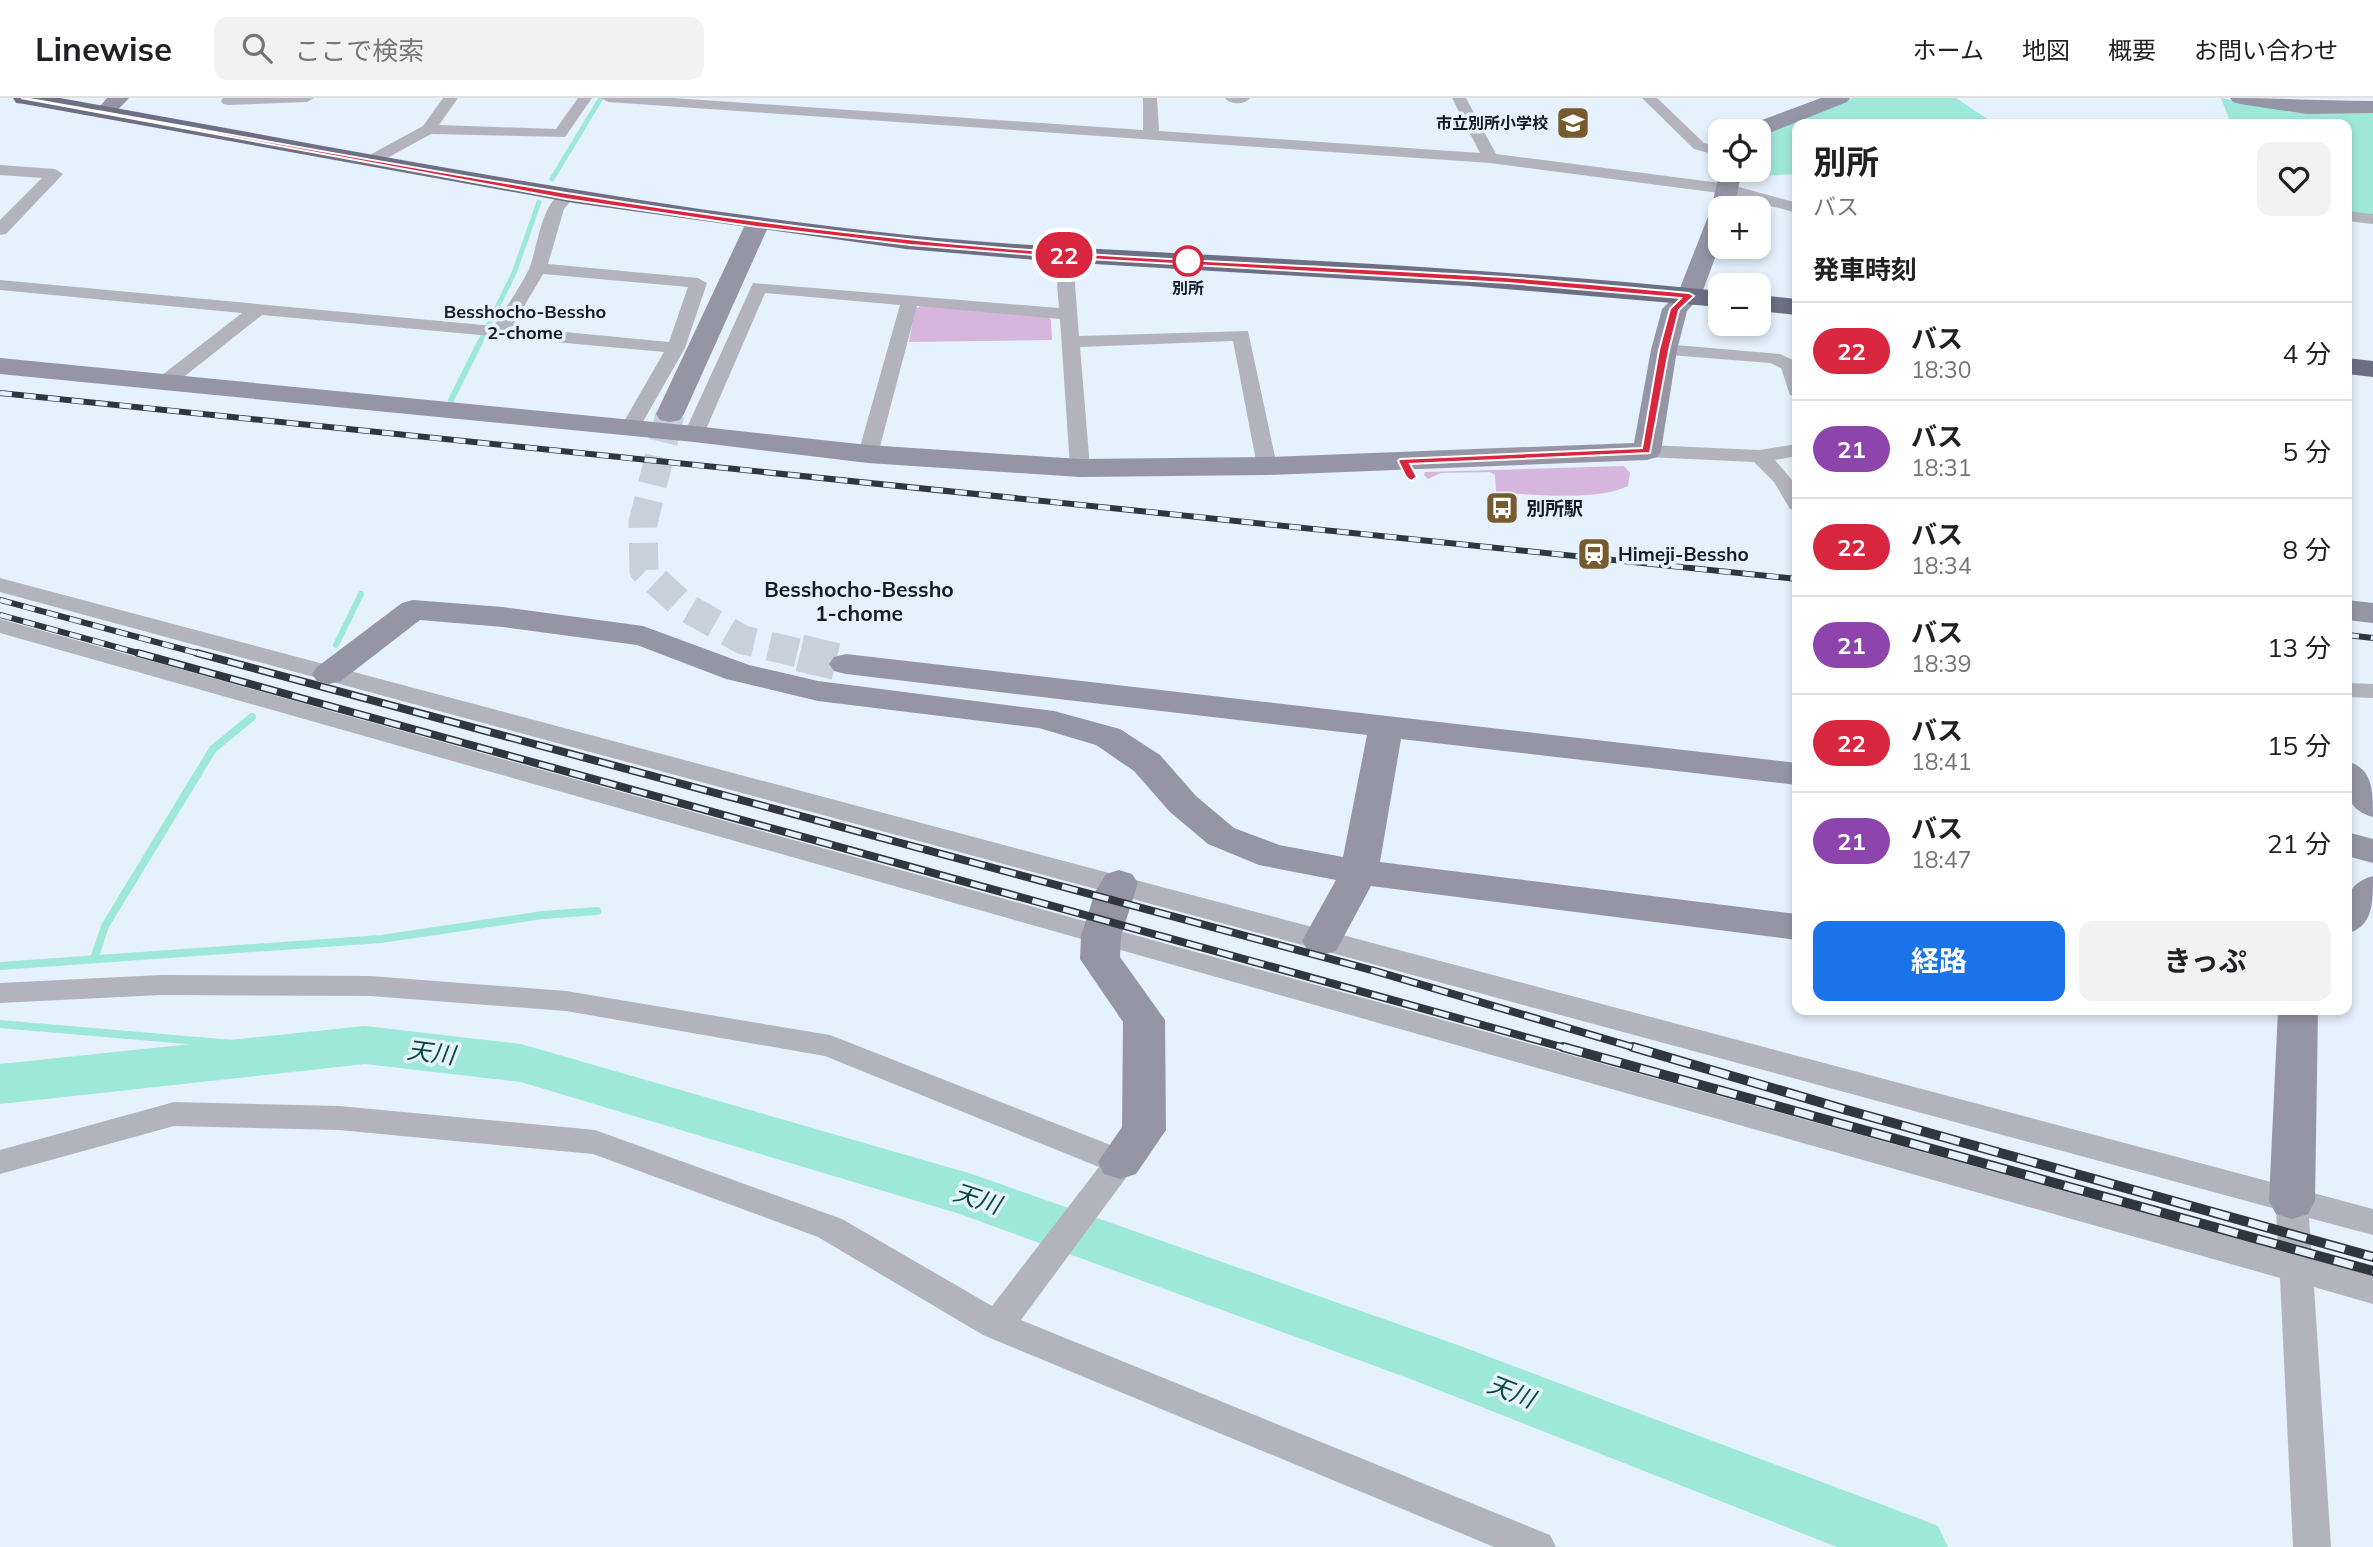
<!DOCTYPE html>
<html lang="ja">
<meta charset="utf-8">
<style>
:root{--surface:#fff;--page:#f2f2f2;--text:#202124;--muted:#757577;--line:#e0e0e0;--accent:#1a73e8}
body{margin:0;font-family:Mulish,"Noto Sans JP",sans-serif;background:var(--page);color:var(--text);height:100vh;display:flex;flex-direction:column;font-size:26px;white-space:nowrap}
*{box-sizing:border-box;margin:0}
p{font-size:23px;color:var(--muted)}
.icon{flex:none;width:38px;height:38px;fill:none;stroke:currentColor;stroke-width:2;stroke-linecap:round;stroke-linejoin:round}
.map{position:relative;flex:1;overflow:hidden}
.drawer{position:absolute;left:1792px;top:21px;width:560px;height:896px;display:flex;flex-direction:column;background:var(--surface);border-radius:14px;box-shadow:0 4px 10px #0003}
.drawer>*{flex:none}
.badge{padding:0 14px;border-radius:23px;font-size:24px;line-height:46px}
.controls{position:absolute;left:1708px;top:21px;display:grid;gap:14px}
.controls a{display:grid;place-items:center;width:63px;height:63px;border-radius:14px;background:var(--surface);box-shadow:0 4px 10px #0003;font-size:35px}
.map>.badge{position:absolute;translate:-50% -50%;box-shadow:0 0 0 4px #fff}
h2{padding:0 21px;font-size:26px;line-height:63px}
.round{display:grid;place-items:center;flex:none;width:74px;height:74px;border-radius:14px;background:var(--page)}
.overview{display:flex;align-items:center;justify-content:space-between;height:119px;padding:0 21px}
h1{font-size:33px;font-weight:700;line-height:52px}
.button{display:flex;gap:14px;margin-top:auto;padding:14px 21px}
.button a{flex:1;height:80px;border-radius:14px;background:var(--accent);color:#fff;font-size:28px;font-weight:700;line-height:80px;text-align:center}
.button a+a{background:var(--page);color:var(--text)}
ul{padding:0;list-style:none}
li{display:flex;align-items:center;gap:21px;height:98px;padding:0 21px;border-top:2px solid var(--line)}
li div{flex:1}
li b{display:block;font-size:26px}
li em{font-style:normal}
li .badge{min-width:77px;font-weight:700;text-align:center}
header{display:flex;align-items:center;gap:42px;box-sizing:border-box;height:98px;padding:0 35px;background:var(--surface);border-bottom:2px solid var(--line)}
header strong{font-size:33px}
nav{display:flex;gap:38px;margin-inline-start:auto;font-size:24px}
.search{width:490px;height:63px;background:var(--page);display:flex;align-items:center;gap:18px;box-sizing:border-box;padding:0 24px;border-radius:14px;color:var(--muted);font-size:26px}
.map>svg:first-child{display:block}
.green{fill:#d7b6de}
.water{fill:#9ee8da}
.lines{fill:none;stroke-linecap:round;stroke-linejoin:round}
.stream-far3{stroke:#9ee8da;stroke-width:5}
.stream-far2{stroke:#9ee8da;stroke-width:6}
.stream-far1{stroke:#9ee8da;stroke-width:8}
.stream{stroke:#9ee8da;stroke-width:10}
.river{fill:#9ee8da;fill-rule:evenodd}
.secondary-tunnel-far1{stroke:#c6d1dc;stroke-width:29;stroke-dasharray:29 15;stroke-linecap:butt}
.secondary-tunnel{stroke:#c6d1dc;stroke-width:37;stroke-dasharray:37 18;stroke-linecap:butt}
.street{fill:#b3b3be;fill-rule:evenodd}
.secondary{fill:#9595a5;fill-rule:evenodd}
.highway{fill:#6e6e84;fill-rule:evenodd}
.rail-far2-casing{stroke:#2f363f;stroke-width:6}
.rail-far1-casing{stroke:#2f363f;stroke-width:8}
.rail-casing{stroke:#2f363f;stroke-width:10}
.rail-far2{stroke:#e5f1fd;stroke-width:4.5;stroke-dasharray:12;stroke-linecap:butt}
.rail-far1{stroke:#e5f1fd;stroke-width:5;stroke-dasharray:16;stroke-linecap:butt}
.rail{stroke:#e5f1fd;stroke-width:7;stroke-dasharray:20;stroke-linecap:butt}
.line{fill:#d7263d;stroke:#fff;stroke-width:2}
.stop-dot{fill:#fff;stroke:#d7263d;stroke-width:3.5}
.labels{text-anchor:middle;stroke-width:7;stroke-linejoin:round;paint-order:stroke}
.far-poi-label{font-size:16px;font-weight:bold;fill:#141a22;stroke:#e5f1fd;text-anchor:end}
.far-stop-label{font-size:16px;font-weight:bold;fill:#141a22;stroke:#e5f1fd}
.far-neighbourhood-label{font-size:18px;font-weight:bold;fill:#141a22;stroke:#e5f1fd}
.poi-label{font-size:19px;font-weight:bold;fill:#141a22;stroke:#e5f1fd;text-anchor:start}
.neighbourhood-label{font-size:21px;font-weight:bold;fill:#141a22;stroke:#e5f1fd}
.near-water-label{font-size:24px;font-style:italic;fill:#054941;stroke:#e5f1fd}
</style>
<header>
<strong>Linewise</strong>
<div class="search"><svg class="icon" aria-label="search" viewBox="0 0 24 24"><circle cx="10" cy="10" r="6"/><path d="M15 15l6 6"/></svg>ここで検索</div>
<nav><a>ホーム</a><a>地図</a><a>概要</a><a>お問い合わせ</a></nav>
</header>
<div class="map">
<svg width="2373" height="1449" viewBox="0 0 2373 1449">
<rect width="100%" height="100%" fill="#e5f1fd"/>
<!-- green -->
<g class="green">
<polygon points="925,206 1047,217 1051,222 1052,242 909,244 915,211"/>
<path d="M 1624,368 L 1630,375 L 1628,388 C 1598,403 1531,397 1496,394 L 1495,377 L 1490,374 L 1441,375 L 1428,381 L 1424,377 L 1425,374 Z"/>
</g>
<!-- water -->
<g class="water">
<polygon points="1853,0 1956,0 1995,26 1797,26 1797,76 1759,78 1755,72 1759,72 1759,37"/>
<polygon points="2221,0 2253,6 2373,13 2373,117 2347,115 2347,26 2231,26"/>
</g>
<g class="lines">
<!-- stream-far3 -->
<g class="stream-far3">
<polyline points="552,81 601,0"/>
<polyline points="479,246 514,175 539,104"/>
</g>
<!-- stream-far2 -->
<g class="stream-far2">
<polyline points="451,302 480,244"/>
<polyline points="336,547 361,496"/>
</g>
<!-- stream-far1 -->
<g class="stream-far1">
<polyline points="94,861 105,828 213,651 252,619"/>
<polyline points="0,868 381,841 543,817 597,813"/>
<polyline points="0,926 290,951"/>
</g>
<!-- stream -->
<polyline class="stream" points="270,949 315,953"/>
<!-- river -->
<polygon class="river" points="365,928 521,946 972,1076 1455,1246 1915,1419 1938,1428 1948,1449 1837,1449 1413,1282 960,1116 521,984 365,966 0,1006 0,966"/>
<!-- secondary-tunnel-far1 -->
<polyline class="secondary-tunnel-far1" points="670,316 643,425 644,472 682,507 743,542 807,557"/>
<!-- secondary-tunnel -->
<polyline class="secondary-tunnel" points="800,555 846,566"/>
<!-- street -->
<g class="street">
<polygon points="223,0 314,0 307,4 228,7 223,6 221,3"/>
<polygon points="443,0 458,0 439,27 556,31 578,0 592,0 565,39 431,36 378,65 366,65 364,62 366,59 423,28"/>
<polygon points="601,0 673,0 1143,32 1143,0 1157,0 1159,33 1480,55 1452,0 1466,0 1496,56 1728,86 1797,105 1797,115 1727,96 1490,65 608,4"/>
<path d="M 1225,0 L 1250,0 C 1245,7 1230,7 1225,0 Z"/>
<polygon points="1642,0 1657,0 1704,45 1720,48 1720,58 1694,51"/>
<polygon points="0,67 55,71 63,76 6,136 0,137 0,122 42,80 0,77"/>
<path d="M 566,94 L 574,99 L 564,111 L 548,166 L 698,180 L 707,185 L 685,250 L 636,336 L 622,336 L 619,332 L 664,254 L 262,217 L 171,289 L 157,289 L 154,285 L 157,281 L 242,215 L 0,192 L 0,182 L 494,228 C 506,209 520,190 529,171 C 538,150 541,100 566,94 ZM 543,176 L 688,189 L 669,244 L 512,229 Z"/>
<polygon points="2347,113 2373,116 2373,126 2347,123"/>
<polygon points="1070,152 1079,157 1075,186 1079,238 1248,233 1277,368 1274,372 1260,372 1257,368 1233,243 1080,249 1090,370 1087,374 1073,374 1070,370 1060,221 917,208 878,356 875,360 861,360 858,356 900,207 765,195 704,336 701,340 687,340 684,336 753,185 1059,210 1057,186 1061,157"/>
<polygon points="1664,246 1780,256 1797,264 1797,299 1790,297 1781,270 1770,265 1657,256 1655,252 1657,248"/>
<polygon points="1797,346 1797,358 1775,362 1797,388 1797,413 1790,411 1774,384 1754,364 1647,359 1640,357 1637,353 1640,349 1647,347 1759,352"/>
<polygon points="0,480 2373,1111 2373,1137 2309,1120 2312,1161 2373,1178 2373,1206 2314,1189 2331,1449 2293,1449 2280,1180 0,535 0,521 1109,830 2278,1152 2276,1111 0,494"/>
<polygon points="2347,585 2373,586 2373,600 2347,599"/>
<polygon points="161,877 370,878 566,893 830,937 1131,1055 1136,1064 1131,1073 1021,1222 1550,1437 1556,1449 1494,1449 983,1237 818,1139 593,1056 339,1032 174,1028 0,1076 0,1052 174,1004 339,1008 595,1032 842,1121 992,1208 1099,1069 825,958 566,913 370,898 161,897 0,905 0,885"/>
</g>
<!-- secondary -->
<g class="secondary">
<polygon points="107,0 129,0 112,18 98,18 95,14"/>
<polygon points="1821,0 1850,0 1847,4 1762,38 1759,38 1759,33 1743,33 1746,28"/>
<path d="M 2230,0 C 2278,0 2325,3 2373,3 L 2373,15 L 2307,16 L 2240,6 L 2233,4 Z"/>
<polygon points="1720,72 1742,72 1734,110 1720,110 1720,146 1701,198 1687,213 1677,252 1661,353 1657,359 1647,362 1267,377 1080,379 868,365 694,344 0,276 0,260 694,328 868,347 1080,361 1267,359 1634,345 1651,252 1662,211 1678,195 1711,111"/>
<polygon points="757,120 765,122 769,127 684,316 680,322 670,324 660,322 656,316 745,127 749,122"/>
<polygon points="413,502 503,509 643,528 749,567 818,583 1054,613 1120,631 1160,657 1196,698 1234,730 1279,747 1343,759 1367,637 846,576 834,573 829,566 834,559 846,556 1797,665 1797,687 1401,641 1380,764 1797,816 1797,842 1371,788 1336,853 1322,857 1308,853 1302,843 1336,782 1259,767 1208,746 1170,714 1134,673 1096,647 1039,630 818,603 726,581 637,547 503,529 420,522 341,583 329,586 317,583 312,576 317,569 402,505"/>
<polygon points="2347,502 2373,505 2373,525 2347,522"/>
<path d="M 2347,663 C 2373,671 2373,692 2373,719 C 2343,711 2346,689 2347,663 Z"/>
<polygon points="2347,734 2373,741 2373,765 2347,758"/>
<polygon points="1119,772 1132,776 1138,785 1121,838 1120,859 1165,922 1166,1032 1136,1076 1120,1081 1104,1076 1098,1064 1122,1029 1123,924 1080,861 1081,838 1095,794 1106,776"/>
<path d="M 2373,778 C 2373,806 2373,828 2347,836 C 2347,809 2341,787 2373,778 Z"/>
<polygon points="2278,912 2318,912 2315,1103 2308,1116 2292,1121 2276,1116 2269,1103"/>
</g>
<!-- highway -->
<g class="highway">
<path d="M 13,0 L 60,0 C 341,50 622,107 907,137 C 1027,149 1147,153 1267,160 C 1419,168 1570,178 1720,193 L 1720,209 L 1469,188 L 1060,164 L 906,151 L 574,105 L 24,6 L 16,5 Z"/>
<polygon points="1759,197 1797,201 1797,217 1759,213"/>
<polygon points="2347,260 2373,263 2373,279 2347,276"/>
</g>
<defs>
<g id="rail-far2">
<polyline points="0,295 1797,481"/>
<polyline points="0,502 204,557"/>
<polyline points="0,517 145,557"/>
<polyline points="2347,537 2373,540"/>
</g>
<g id="rail-far1">
<polyline points="138,555 1569,951"/>
<polyline points="197,555 1375,873 1639,951"/>
</g>
<g id="rail">
<polyline points="1563,949 2373,1173"/>
<polyline points="1633,949 1843,1011 2373,1159"/>
</g>
</defs>
<!-- rail-far2 casing -->
<use href="#rail-far2" class="rail-far2-casing"/>
<!-- rail-far1 casing -->
<use href="#rail-far1" class="rail-far1-casing"/>
<!-- rail casing -->
<use href="#rail" class="rail-casing"/>
<!-- rail-far2 -->
<use href="#rail-far2" class="rail-far2"/>
<!-- rail-far1 -->
<use href="#rail-far1" class="rail-far1"/>
<!-- rail -->
<use href="#rail" class="rail"/>
</g>
<!-- line -->
<path class="line" d="M 21,0 L 24,0 C 318,51 610,110 907,141 C 1105,162 1305,166 1504,179 C 1566,183 1628,190 1689,195 L 1694,198 L 1679,212 L 1669,252 L 1650,355 L 1410,366 L 1417,379 L 1411,383 L 1406,379 L 1398,363 L 1400,361 L 1642,350 L 1659,252 L 1670,211 L 1681,200 L 1508,185 L 1070,160 L 911,147 L 757,129 L 566,101 Z"/>
<!-- icons -->
<defs>
<symbol id="school-square" viewBox="-11 -11 22 22"><rect x="-9" y="-9" width="18" height="18" rx="4" fill="#775b2e" stroke="#e5f1fd"/><path d="M0-5L7-2L0 1L-7-2ZM-4 1L0 2.5L4 1V4Q0 6-4 4Z" fill="#fff"/></symbol>
<symbol id="bus-square" viewBox="-11 -11 22 22"><rect x="-9" y="-9" width="18" height="18" rx="4" fill="#775b2e" stroke="#e5f1fd"/><path d="M-5-6H5V4H4V6H2V4H-2V6H-4V4H-5ZM-3.5-4V0h7V-4ZM-3.5 1.2v1.5H-2V1.2ZM2 1.2v1.5H3.5V1.2Z" fill="#fff"/></symbol>
<symbol id="station-square" viewBox="-11 -11 22 22"><rect x="-9" y="-9" width="18" height="18" rx="4" fill="#775b2e" stroke="#e5f1fd"/><path d="M-3-6H3Q5-6 5-4V2Q5 4 3 4L4.5 6H3L1.5 4h-3L-3 6H-4.5L-3 4Q-5 4-5 2V-4Q-5-6-3-6ZM-3.5-4v3h7v-3ZM-3.5 1v1.5H-2V1ZM2 1v1.5H3.5V1Z" fill="#fff"/></symbol>
</defs>
<g fill-rule="evenodd">
<use href="#school-square" x="1554" y="6" width="38" height="38"/>
<use href="#bus-square" x="1483" y="391" width="38" height="38"/>
<use href="#station-square" x="1575" y="437" width="38" height="38"/>
</g>
<!-- markers -->
<circle class="stop-dot" cx="1188" cy="163" r="14"/>
<g class="labels">
<!-- far-poi labels -->
<g class="far-poi-label">
<text x="1548" y="31">市立別所小学校</text>
</g>
<!-- far-stop labels -->
<g class="far-stop-label">
<text x="1188" y="196">別所</text>
</g>
<!-- far-neighbourhood labels -->
<g class="far-neighbourhood-label">
<text x="525" y="220">Besshocho-Bessho<tspan x="525" dy="21">2-chome</tspan></text>
</g>
<!-- poi labels -->
<g class="poi-label">
<text x="1526" y="417">別所駅</text>
<text x="1618" y="463">Himeji-Bessho</text>
</g>
<!-- neighbourhood labels -->
<g class="neighbourhood-label">
<text x="859" y="499">Besshocho-Bessho<tspan x="859" dy="24">1-chome</tspan></text>
</g>
<!-- near-water labels -->
<g class="near-water-label">
<text transform="translate(431 955) rotate(7)" y="8">天川</text>
<text transform="translate(977 1101) rotate(18)" y="8">天川</text>
<text transform="translate(1511 1294) rotate(21)" y="8">天川</text>
</g>
</g>
</svg>
<div class="controls">
<a><svg class="icon" aria-label="locate" viewBox="0 0 24 24"><circle cx="12" cy="12" r="6"/><path d="M12 2v4M12 18v4M2 12h4M18 12h4"/></svg></a>
<a>+</a>
<a>−</a>
</div>
<b class="badge" style="left:1064px;top:157px;background:#d7263d;color:#fff">22</b>
<section class="drawer">
<div class="overview"><div><h1>別所</h1><p>バス</p></div><a class="round"><svg class="icon" aria-label="heart" viewBox="0 0 24 24"><path d="M12 20l-8-8c-3-5 5-10 8-4 3-6 11-1 8 4z"/></svg></a></div>
<h2>発車時刻</h2>
<ul>
<li><span class="badge" style="background:#d7263d;color:#fff">22</span><div><b>バス</b><p>18:30</p></div><em>4 分</em></li>
<li><span class="badge" style="background:#8e44ad;color:#fff">21</span><div><b>バス</b><p>18:31</p></div><em>5 分</em></li>
<li><span class="badge" style="background:#d7263d;color:#fff">22</span><div><b>バス</b><p>18:34</p></div><em>8 分</em></li>
<li><span class="badge" style="background:#8e44ad;color:#fff">21</span><div><b>バス</b><p>18:39</p></div><em>13 分</em></li>
<li><span class="badge" style="background:#d7263d;color:#fff">22</span><div><b>バス</b><p>18:41</p></div><em>15 分</em></li>
<li><span class="badge" style="background:#8e44ad;color:#fff">21</span><div><b>バス</b><p>18:47</p></div><em>21 分</em></li>
</ul>
<div class="button"><a>経路</a><a>きっぷ</a></div>
</section>
</div>
